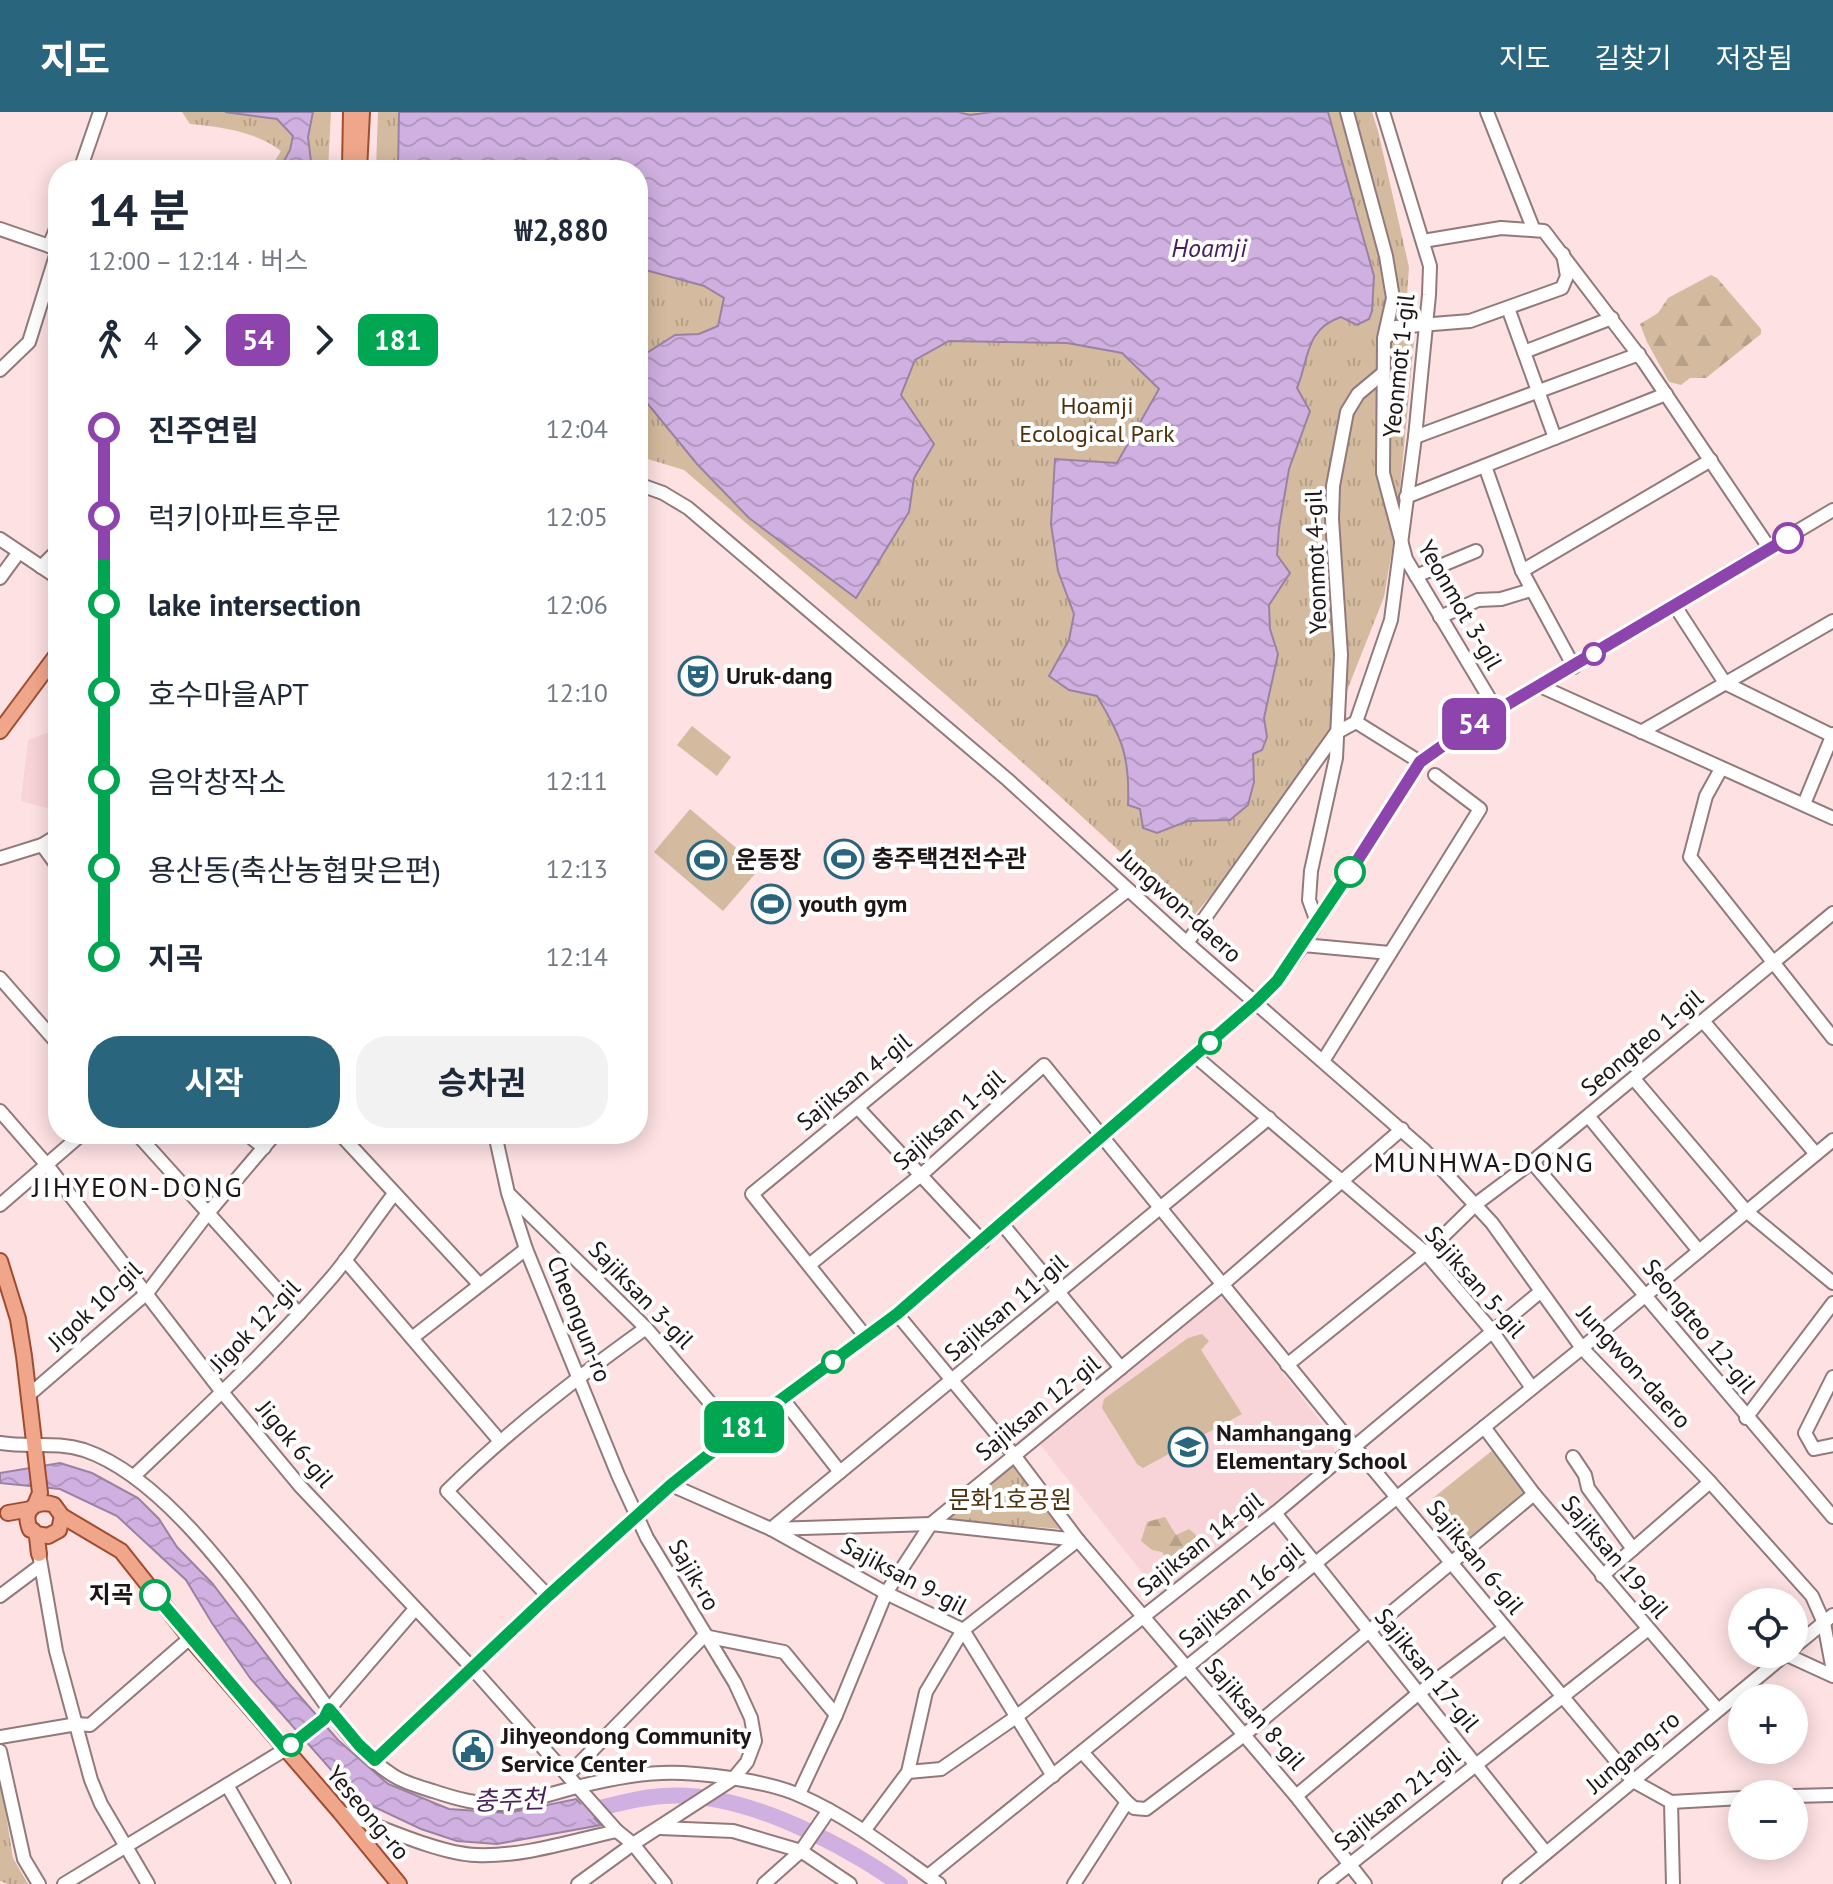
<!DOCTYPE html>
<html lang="ko">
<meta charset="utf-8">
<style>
:root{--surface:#fff;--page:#f2f2f3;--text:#1f2937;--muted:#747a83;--accent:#29657c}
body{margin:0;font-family:"PT Sans","Noto Sans KR",sans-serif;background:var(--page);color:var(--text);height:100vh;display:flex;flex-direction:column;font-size:30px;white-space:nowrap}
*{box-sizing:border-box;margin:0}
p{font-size:26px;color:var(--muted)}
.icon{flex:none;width:44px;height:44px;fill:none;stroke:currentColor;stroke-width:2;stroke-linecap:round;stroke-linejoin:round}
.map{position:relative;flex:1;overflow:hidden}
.panel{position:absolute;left:48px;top:48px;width:600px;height:984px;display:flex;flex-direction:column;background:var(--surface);border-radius:32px;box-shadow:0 4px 20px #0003}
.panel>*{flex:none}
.badge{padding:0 16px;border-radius:12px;font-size:28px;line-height:52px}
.fabs{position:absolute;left:1728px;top:1476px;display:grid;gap:16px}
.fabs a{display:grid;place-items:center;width:80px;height:80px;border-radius:50%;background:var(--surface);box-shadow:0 4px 20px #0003;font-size:40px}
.map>.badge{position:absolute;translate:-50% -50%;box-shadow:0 0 0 4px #fff}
.legs{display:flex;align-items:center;gap:12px;height:88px;padding:0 40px;font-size:26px}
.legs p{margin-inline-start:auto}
.summary{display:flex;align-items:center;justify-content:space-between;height:136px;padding:0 40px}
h1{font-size:44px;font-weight:700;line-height:60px}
.action{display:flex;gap:16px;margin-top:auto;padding:16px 40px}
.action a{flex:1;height:92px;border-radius:32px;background:var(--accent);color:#fff;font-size:32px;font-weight:700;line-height:92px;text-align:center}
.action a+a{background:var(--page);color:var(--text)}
ul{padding:0 40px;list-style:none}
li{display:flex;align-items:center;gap:28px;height:88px;font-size:30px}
li i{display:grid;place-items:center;width:12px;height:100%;margin:0 10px;background:currentColor}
li i::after{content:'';width:20px;height:20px;margin:-10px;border:6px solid;border-radius:50%;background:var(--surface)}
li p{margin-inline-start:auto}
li:first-child i{background:linear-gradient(#0000 50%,currentColor 0)}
li:last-child i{background:linear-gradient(currentColor 50%,#0000 0)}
header{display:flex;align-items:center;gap:48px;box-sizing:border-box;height:112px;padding:0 40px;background:var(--accent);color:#fff}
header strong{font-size:38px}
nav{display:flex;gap:44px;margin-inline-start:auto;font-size:28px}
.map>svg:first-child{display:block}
.built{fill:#f8d3d7}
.green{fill:#d4bb9f}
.forest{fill:url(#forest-firs)}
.park{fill:url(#park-tufts)}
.water{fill:url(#water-waves);stroke:#9a82a3;stroke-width:2}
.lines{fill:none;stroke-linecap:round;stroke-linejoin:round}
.river{stroke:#cfb0e0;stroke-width:16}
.minor-casing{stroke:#92797c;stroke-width:16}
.major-casing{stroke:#a04d2f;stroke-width:18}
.minor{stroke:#fff;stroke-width:12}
.major{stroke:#f0a68a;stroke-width:14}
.line-1-casing{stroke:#fff;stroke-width:18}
.line-2-casing{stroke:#fff;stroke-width:18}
.line-1{stroke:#8e44ad;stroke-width:12}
.line-2{stroke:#00a651;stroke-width:12}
.stop-1-dot{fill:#fff;stroke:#8e44ad;stroke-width:4}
.stop-2-dot{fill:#fff;stroke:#00a651;stroke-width:4}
.labels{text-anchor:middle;stroke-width:8;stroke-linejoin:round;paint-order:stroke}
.street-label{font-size:24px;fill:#1e1516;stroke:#fff}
.park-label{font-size:24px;fill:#4d310e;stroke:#fff}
.poi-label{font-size:24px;font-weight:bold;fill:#1e1516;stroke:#fff;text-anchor:start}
.stop-label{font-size:24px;font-weight:bold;fill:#1e1516;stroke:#fff;text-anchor:end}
.water-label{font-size:26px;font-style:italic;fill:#461e58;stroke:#fff}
.quarter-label{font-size:28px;letter-spacing:2px;fill:#1e1516;stroke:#fff}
</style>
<header>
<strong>지도</strong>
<nav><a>지도</a><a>길찾기</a><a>저장됨</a></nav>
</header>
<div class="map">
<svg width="1833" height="1772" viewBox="0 0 1833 1772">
<defs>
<pattern id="forest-firs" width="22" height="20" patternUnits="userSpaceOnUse" patternTransform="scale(2)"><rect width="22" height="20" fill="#d4bb9f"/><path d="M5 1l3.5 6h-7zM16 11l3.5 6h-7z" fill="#b6a088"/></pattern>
<pattern id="park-tufts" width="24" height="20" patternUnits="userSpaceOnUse" patternTransform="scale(2)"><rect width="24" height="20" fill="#d4bb9f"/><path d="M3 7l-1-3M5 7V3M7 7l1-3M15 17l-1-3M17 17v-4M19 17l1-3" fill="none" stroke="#b6a088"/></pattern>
<pattern id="water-waves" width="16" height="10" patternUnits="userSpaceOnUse" patternTransform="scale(2)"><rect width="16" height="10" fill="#cfb0e0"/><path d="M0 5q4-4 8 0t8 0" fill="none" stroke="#b196bf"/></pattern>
</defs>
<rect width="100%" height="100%" fill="#fde1e3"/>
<!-- built -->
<g class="built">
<polygon points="58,617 58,699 21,689 28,628"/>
<polygon points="1214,1186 1225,1187 1323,1313 1335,1340 1161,1484 1039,1331"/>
</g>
<!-- green -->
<g class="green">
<polygon points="692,614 731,645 717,664 677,633"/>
<polygon points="690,697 760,756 723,799 654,740"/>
<polygon points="1202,1222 1209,1229 1201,1238 1242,1302 1143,1356 1137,1352 1102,1296 1104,1287 1188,1226"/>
<polygon points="1493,1338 1526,1380 1468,1428 1433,1386"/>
</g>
<!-- forest -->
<g class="forest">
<polygon points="1711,163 1717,166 1761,217 1761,222 1706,266 1690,266 1681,273 1669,270 1647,230 1640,212 1658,201 1668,186"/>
<polygon points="1165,1405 1176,1423 1189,1417 1196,1423 1204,1439 1184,1458 1172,1455 1162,1440 1152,1438 1141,1429 1147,1410"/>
</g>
<!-- park -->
<g class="park">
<path d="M 182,0 L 331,0 L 328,58 L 269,58 L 281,39 C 255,19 221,15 190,12 Z"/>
<path d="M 378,0 L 1372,0 L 1378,19 L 1409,155 L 1406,198 L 1414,229 L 1397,409 L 1384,485 L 1335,609 L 1224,768 L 1191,807 C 1029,650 856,505 684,358 L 638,344 L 638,58 L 376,58 Z"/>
<polygon points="1014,1350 1062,1417 945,1408"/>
<polygon points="0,1666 13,1746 28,1772 8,1772 0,1769"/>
</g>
<!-- water -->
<g class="water">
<polygon points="225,0 313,0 308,25 312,58 279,58 290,38 293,24 277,7"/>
<path d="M 399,0 L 958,0 L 970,3 L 992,0 L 1328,0 L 1374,164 L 1372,199 L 1369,207 L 1357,213 L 1341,205 C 1305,217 1309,247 1297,276 L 1310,299 L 1289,357 L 1279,416 L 1277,443 L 1290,461 L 1269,493 L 1270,517 L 1278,542 L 1264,606 L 1267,625 L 1262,638 L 1253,642 L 1254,670 L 1248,693 L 1230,708 L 1188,709 L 1157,721 L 1143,716 L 1140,697 L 1128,693 C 1130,644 1122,626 1097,584 L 1069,578 L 1049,564 L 1069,528 L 1074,502 L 1058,459 L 1051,412 L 1055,347 L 1117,351 L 1159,277 L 1122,241 L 1067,231 L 949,229 L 915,248 L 901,283 L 934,332 L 914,366 L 909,400 L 856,486 L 749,406 L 697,352 L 638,280 L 645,242 L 675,223 L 699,222 L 718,214 L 724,186 L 704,174 L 638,156 L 638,58 L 398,58 Z"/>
<polygon points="60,1351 92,1361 138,1386 159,1407 177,1435 212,1471 285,1567 338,1628 388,1672 449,1697 508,1701 576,1687 601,1713 497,1732 457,1729 421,1717 372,1694 341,1669 250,1566 212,1511 186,1468 117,1404 60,1377 0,1371 0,1361"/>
</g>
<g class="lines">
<!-- river -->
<path class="river" d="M 568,1704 C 598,1697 632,1686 663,1684 C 740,1678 838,1729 900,1772"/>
<defs>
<g id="minor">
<polyline points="1347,0 1386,144 1393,186 1384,226"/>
<polyline points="1487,0 1533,116"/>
<polyline points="80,58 100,0"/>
<polyline points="0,117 58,137"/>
<polyline points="1423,129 1501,116 1544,119 1644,250 1770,437"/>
<polyline points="49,134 58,112"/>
<polyline points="1508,196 1555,326"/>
<polyline points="1524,240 1612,206"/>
<polyline points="0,258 29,230 58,137"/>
<polyline points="1415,325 1639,242"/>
<polyline points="1485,354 1522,459 1574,555"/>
<polyline points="638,372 663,381 688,396 1008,668 1187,831 1424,1038 1492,1111 1582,1236 1710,1370 1812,1484 1824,1511 1833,1559"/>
<polyline points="1406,385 1666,282"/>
<polyline points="0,427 58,466"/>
<polyline points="41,455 58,438"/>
<polyline points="1522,459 1711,348"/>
<polyline points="1416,464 1476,439"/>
<polyline points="0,466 19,440"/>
<polyline points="1675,494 1725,571 1833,624"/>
<polyline points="1440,505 1478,488 1501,487 1531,478"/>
<polyline points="1540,574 1833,706"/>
<polyline points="1497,599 1406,447 1383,361 1384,228 1396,215 1470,209 1562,176 1567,164 1563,142"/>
<polyline points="1356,610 1420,650"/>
<polyline points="1641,620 1833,509"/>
<polyline points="1721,657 1706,684 1690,745 1833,926"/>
<polyline points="1804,692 1833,622"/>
<polyline points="42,733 58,723"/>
<polyline points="0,746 42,733 58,755"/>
<polyline points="1317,810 1309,788 1311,759 1336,646 1341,543 1332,407 1333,374 1347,300 1358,282 1382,262"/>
<polyline points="56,822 58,820"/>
<polyline points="1187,831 1336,621 1356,610 1391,508 1415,325 1429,183 1430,154 1383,0"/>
<polyline points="1303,833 1390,841"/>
<polyline points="0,866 58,932"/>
<polyline points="1703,909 1816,1042"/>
<polyline points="1195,944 1426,1141 1492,1219 1532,1276"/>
<polyline points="1323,949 1480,697 1435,663"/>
<polyline points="1634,967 1746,1099 1833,1171"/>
<polyline points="858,996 983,1130"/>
<polyline points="0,999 47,1053 222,1280 300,1374 473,1557 617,1719 633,1732 665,1772"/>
<polyline points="1589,1005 1699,1139"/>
<polyline points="137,1022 299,1202"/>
<polyline points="247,1022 264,1036"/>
<polyline points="340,1022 479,1172"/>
<polyline points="495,1022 508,1081 526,1137 618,1363 647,1426 735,1571 751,1606 755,1629 747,1650 733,1667 633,1732 578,1772"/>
<polyline points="1532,1050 1833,1405"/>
<polyline points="510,1083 646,1216 736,1321"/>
<polyline points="0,1093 82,1022"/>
<polyline points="1003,1113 1121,1256"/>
<polyline points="345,1148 499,1328"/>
<polyline points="809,1153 921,1063 1044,953 1354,1334 1633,1669 1671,1690 1673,1772"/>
<polyline points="897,1202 1014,1343 1078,1428 1296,1684 1365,1772"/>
<polyline points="866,1225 752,1082 984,891 1128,778"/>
<polyline points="412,1226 526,1137"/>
<polyline points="1287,1253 1426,1141 1476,1092 1532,1050 1833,801"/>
<polyline points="1833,1265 1805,1321 1814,1337 1833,1333"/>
<polyline points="30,1282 147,1181 208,1101 275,1022"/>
<polyline points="782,1286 840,1360"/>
<polyline points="1746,1306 1833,1191"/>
<polyline points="1484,1315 1534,1382 1718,1598"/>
<path d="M 0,1331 C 29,1336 55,1329 84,1338 C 173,1368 258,1501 313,1575 C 335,1606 360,1643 394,1664 C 405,1671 420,1675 433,1679 C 457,1687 479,1693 504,1692 C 531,1690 555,1680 581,1674 C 613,1666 649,1659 683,1661 C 717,1663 771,1670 801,1684 C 851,1706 895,1741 939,1772"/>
<polyline points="1573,1345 1585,1363 1588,1376 1633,1437"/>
<path d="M 134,1364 C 202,1299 271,1236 332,1165 C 354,1139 373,1109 394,1082"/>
<polyline points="671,1373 771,1417 886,1481 963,1518 1053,1664"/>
<polyline points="1275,1401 1546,1741"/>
<polyline points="771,1417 1269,1006"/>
<polyline points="771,1417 931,1412 1078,1428"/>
<polyline points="39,1442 56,1539 91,1668 101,1692 148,1772"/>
<polyline points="1602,1464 1710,1370"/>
<polyline points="0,1484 40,1454"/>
<path d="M 548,1484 L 447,1379 C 509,1318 576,1266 646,1216"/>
<polyline points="1794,1535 1833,1503"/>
<polyline points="1785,1542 1833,1564"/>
<polyline points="0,1625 77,1612 90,1613 190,1526"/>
<polyline points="0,1639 24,1747 39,1772"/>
<polyline points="375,1648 548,1484 671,1373 736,1321 897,1202 1256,890 1277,869 1303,833 1420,650 1469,615 1833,398"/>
<polyline points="908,1660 941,1657 1016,1605 1275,1401 1540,1180"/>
<polyline points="568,1663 704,1524 784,1540 836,1603"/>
<polyline points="227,1673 284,1772"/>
<polyline points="799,1682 836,1603 886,1481 931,1412 1222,1173 1402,1017"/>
<polyline points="1296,1684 1419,1581 1505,1516"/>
<polyline points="1794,1684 1833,1683"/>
<polyline points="1127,1690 1134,1696 1146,1697 1244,1623 1534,1382"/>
<polyline points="1671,1690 1742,1686"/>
<path d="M 340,1700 C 377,1713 439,1742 476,1743 C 523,1745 571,1729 617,1719"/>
<polyline points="660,1716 733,1719 801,1739 850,1772"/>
<polyline points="864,1719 908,1660 926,1580 963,1518 1078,1428"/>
<polyline points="928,1764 1582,1236 1833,1028"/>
<polyline points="64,1772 286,1637 324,1607 329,1597 415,1497"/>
<polyline points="764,1772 801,1739 829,1698"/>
<polyline points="1074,1772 1127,1690 1082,1640"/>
<polyline points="1325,1772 1647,1518"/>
<polyline points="1509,1772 1786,1542"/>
</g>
<g id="major">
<polyline points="350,56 351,0"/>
<polyline points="359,58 362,0"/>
<polyline points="0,619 58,541"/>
<polyline points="0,1149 18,1207 24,1244 40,1381 35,1393"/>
<polyline points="8,1401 31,1397"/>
<polyline points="62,1404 121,1439 190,1526 340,1700 399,1772"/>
<path d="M 36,1422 L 48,1424 L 59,1418 L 62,1404 L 54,1393 C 41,1388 24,1394 28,1411 C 31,1424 30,1412 36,1422 C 38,1427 38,1437 39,1442"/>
</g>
</defs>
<!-- minor casing -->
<use href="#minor" class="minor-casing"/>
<!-- major casing -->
<use href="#major" class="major-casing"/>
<!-- minor -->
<use href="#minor" class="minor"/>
<!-- major -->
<use href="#major" class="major"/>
</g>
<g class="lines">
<defs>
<polyline id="line-1" points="1350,760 1420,650 1469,615 1788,426"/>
<polyline id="line-2" points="155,1483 286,1637 324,1607 329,1597 359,1633 375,1648 548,1484 671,1373 736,1321 897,1202 1256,890 1277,869 1350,760"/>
</defs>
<!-- line-1 casing -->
<use href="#line-1" class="line-1-casing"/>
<!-- line-2 casing -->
<use href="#line-2" class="line-2-casing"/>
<!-- line-1 -->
<use href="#line-1" class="line-1"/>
<!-- line-2 -->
<use href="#line-2" class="line-2"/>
</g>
<!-- icons -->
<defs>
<symbol id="theatre-ring" viewBox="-11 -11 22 22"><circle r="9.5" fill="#fff" stroke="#29657c" stroke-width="1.5"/><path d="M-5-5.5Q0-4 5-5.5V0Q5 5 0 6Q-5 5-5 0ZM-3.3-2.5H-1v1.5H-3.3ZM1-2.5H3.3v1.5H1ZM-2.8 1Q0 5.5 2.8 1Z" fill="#29657c"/></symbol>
<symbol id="stadium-ring" viewBox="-11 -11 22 22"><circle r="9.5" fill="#fff" stroke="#29657c" stroke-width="1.5"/><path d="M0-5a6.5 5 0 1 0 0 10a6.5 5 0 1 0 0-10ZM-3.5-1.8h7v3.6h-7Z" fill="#29657c"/></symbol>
<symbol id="school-ring" viewBox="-11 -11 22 22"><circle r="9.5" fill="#fff" stroke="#29657c" stroke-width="1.5"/><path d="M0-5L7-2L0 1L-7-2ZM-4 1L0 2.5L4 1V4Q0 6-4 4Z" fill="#29657c"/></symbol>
<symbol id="civic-ring" viewBox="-11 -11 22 22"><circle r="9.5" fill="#fff" stroke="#29657c" stroke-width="1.5"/><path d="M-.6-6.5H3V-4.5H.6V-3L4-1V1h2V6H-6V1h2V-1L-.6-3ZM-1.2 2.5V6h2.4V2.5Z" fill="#29657c"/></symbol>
</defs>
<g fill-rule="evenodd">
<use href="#theatre-ring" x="676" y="542" width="44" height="44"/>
<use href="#stadium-ring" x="822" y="725" width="44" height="44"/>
<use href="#stadium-ring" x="685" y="726" width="44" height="44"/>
<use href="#stadium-ring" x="749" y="770" width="44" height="44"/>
<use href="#school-ring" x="1166" y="1313" width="44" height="44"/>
<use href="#civic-ring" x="451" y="1616" width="44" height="44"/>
</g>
<!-- markers -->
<g class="stop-1-dot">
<circle cx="1788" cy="426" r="14"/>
<circle cx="1594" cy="542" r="10"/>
</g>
<g class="stop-2-dot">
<circle cx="1350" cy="760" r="14"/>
<circle cx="1210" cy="931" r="10"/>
<circle cx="833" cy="1250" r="10"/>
<circle cx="155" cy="1483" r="14"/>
<circle cx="291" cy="1633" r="10"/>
</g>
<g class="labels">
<!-- street labels -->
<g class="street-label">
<text transform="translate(1399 254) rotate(-84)" y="8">Yeonmot 1-gil</text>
<text transform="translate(1316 450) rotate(-92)" y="8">Yeonmot 4-gil</text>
<text transform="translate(1460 493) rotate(60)" y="8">Yeonmot 3-gil</text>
<text transform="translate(1180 794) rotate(42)" y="8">Jungwon-daero</text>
<text transform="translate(1642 931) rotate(-40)" y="8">Seongteo 1-gil</text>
<text transform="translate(854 970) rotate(-39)" y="8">Sajiksan 4-gil</text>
<text transform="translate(949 1008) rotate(-41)" y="8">Sajiksan 1-gil</text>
<text transform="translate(1475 1170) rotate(49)" y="8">Sajiksan 5-gil</text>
<text transform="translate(641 1183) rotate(46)" y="8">Sajiksan 3-gil</text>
<text transform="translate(95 1194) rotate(-43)" y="8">Jigok 10-gil</text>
<text transform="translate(1006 1196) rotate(-40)" y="8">Sajiksan 11-gil</text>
<text transform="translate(579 1207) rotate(68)" y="8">Cheongun-ro</text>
<text transform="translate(255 1214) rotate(-46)" y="8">Jigok 12-gil</text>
<text transform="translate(1699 1214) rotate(51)" y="8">Seongteo 12-gil</text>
<text transform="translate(1634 1255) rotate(48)" y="8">Jungwon-daero</text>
<text transform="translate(1038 1296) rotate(-39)" y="8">Sajiksan 12-gil</text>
<text transform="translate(295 1332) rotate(50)" y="8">Jigok 6-gil</text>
<text transform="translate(1200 1432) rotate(-38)" y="8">Sajiksan 14-gil</text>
<text transform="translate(1475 1445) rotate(51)" y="8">Sajiksan 6-gil</text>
<text transform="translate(1615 1445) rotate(50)" y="8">Sajiksan 19-gil</text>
<text transform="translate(694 1463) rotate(60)" y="8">Sajik-ro</text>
<text transform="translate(904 1464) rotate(28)" y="8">Sajiksan 9-gil</text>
<text transform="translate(1241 1483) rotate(-39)" y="8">Sajiksan 16-gil</text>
<text transform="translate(1427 1558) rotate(51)" y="8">Sajiksan 17-gil</text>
<text transform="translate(1255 1602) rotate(49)" y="8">Sajiksan 8-gil</text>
<text transform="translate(1633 1640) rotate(-40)" y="8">Jungang-ro</text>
<text transform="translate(1397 1687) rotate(-38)" y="8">Sajiksan 21-gil</text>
<text transform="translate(368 1701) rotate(50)" y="8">Yeseong-ro</text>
</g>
<!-- park labels -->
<g class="park-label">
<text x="1097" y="302">Hoamji<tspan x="1097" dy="28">Ecological Park</tspan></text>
<text x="1010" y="1396">문화1호공원</text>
</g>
<!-- poi labels -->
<g class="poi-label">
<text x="726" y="572">Uruk-dang</text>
<text x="872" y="755">충주택견전수관</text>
<text x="735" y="756">운동장</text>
<text x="799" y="800">youth gym</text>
<text x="1216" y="1329">Namhangang<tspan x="1216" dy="28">Elementary School</tspan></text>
<text x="501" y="1632">Jihyeondong Community<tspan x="501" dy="28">Service Center</tspan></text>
</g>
<!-- stop labels -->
<g class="stop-label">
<text x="133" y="1491">지곡</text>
</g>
<!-- water labels -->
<g class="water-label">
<text x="1209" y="145">Hoamji</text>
<text transform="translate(509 1688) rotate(-2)" y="9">충주천</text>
</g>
<!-- quarter labels -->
<g class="quarter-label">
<text x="1484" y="1060">MUNHWA-DONG</text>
<text x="138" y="1085">JIHYEON-DONG</text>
</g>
</g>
</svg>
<div class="fabs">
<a><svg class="icon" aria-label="locate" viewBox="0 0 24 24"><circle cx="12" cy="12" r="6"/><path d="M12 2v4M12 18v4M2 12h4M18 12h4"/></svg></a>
<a>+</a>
<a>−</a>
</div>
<b class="badge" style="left:1474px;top:612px;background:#8e44ad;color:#fff">54</b>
<b class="badge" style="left:744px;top:1315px;background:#00a651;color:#fff">181</b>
<section class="panel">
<div class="summary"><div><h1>14 분</h1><p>12:00 – 12:14 · 버스</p></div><b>₩2,880</b></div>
<div class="legs"><svg class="icon" aria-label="walk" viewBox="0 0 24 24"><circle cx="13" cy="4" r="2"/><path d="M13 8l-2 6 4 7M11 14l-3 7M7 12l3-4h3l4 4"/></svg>4<svg class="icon" aria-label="forward" viewBox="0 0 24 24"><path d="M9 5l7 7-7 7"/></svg><b class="badge" style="background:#8e44ad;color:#fff">54</b><svg class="icon" aria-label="forward" viewBox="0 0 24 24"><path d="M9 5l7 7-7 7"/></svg><b class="badge" style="background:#00a651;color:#fff">181</b></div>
<ul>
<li><i style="color:#8e44ad"></i><b>진주연립</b><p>12:04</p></li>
<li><i style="color:#8e44ad"></i><span>럭키아파트후문</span><p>12:05</p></li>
<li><i style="color:#00a651"></i><b>lake intersection</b><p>12:06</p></li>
<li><i style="color:#00a651"></i><span>호수마을APT</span><p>12:10</p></li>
<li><i style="color:#00a651"></i><span>음악창작소</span><p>12:11</p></li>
<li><i style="color:#00a651"></i><span>용산동(축산농협맞은편)</span><p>12:13</p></li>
<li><i style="color:#00a651"></i><b>지곡</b><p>12:14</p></li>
</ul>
<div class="action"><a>시작</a><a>승차권</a></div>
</section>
</div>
